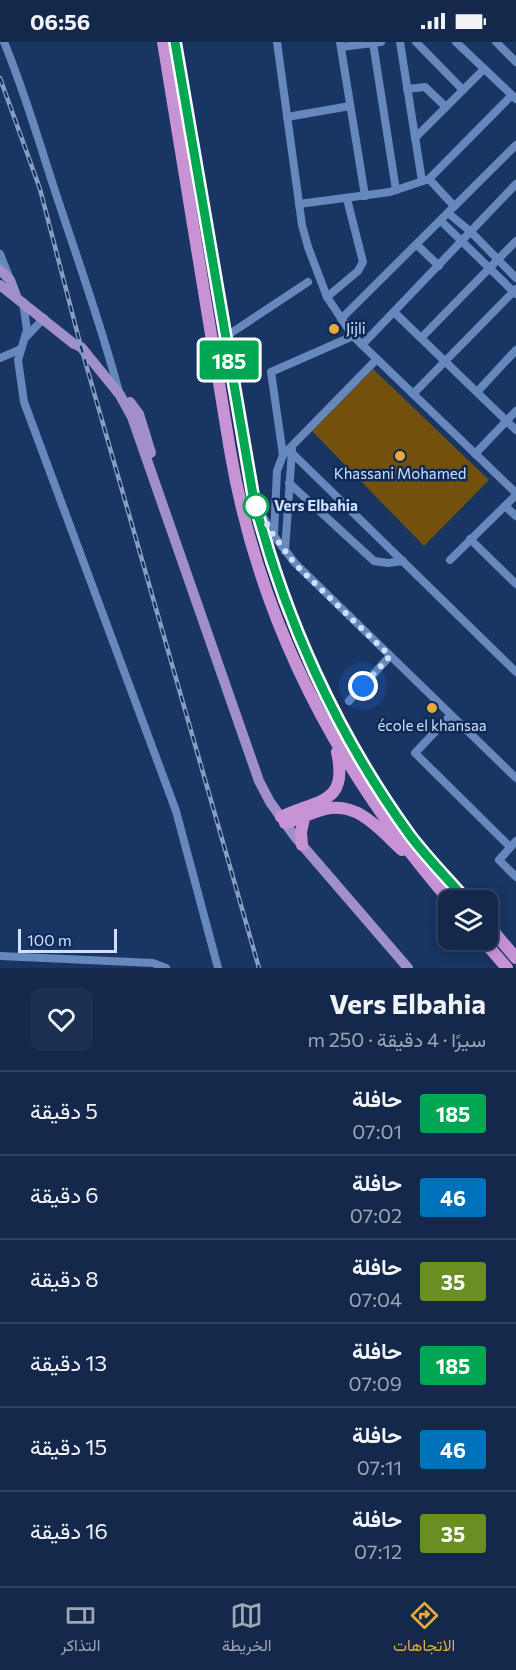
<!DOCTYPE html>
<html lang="ar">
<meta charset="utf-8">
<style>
:root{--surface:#13284a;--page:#1c3051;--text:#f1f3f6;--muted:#9da6b5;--line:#324462;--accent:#e8ab37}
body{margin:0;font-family:Commissioner,Vazirmatn,sans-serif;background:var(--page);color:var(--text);direction:rtl;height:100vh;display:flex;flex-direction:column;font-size:22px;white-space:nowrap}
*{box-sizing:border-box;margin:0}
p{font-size:20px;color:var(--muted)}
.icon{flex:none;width:33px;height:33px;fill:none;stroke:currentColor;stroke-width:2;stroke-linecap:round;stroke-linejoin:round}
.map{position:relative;height:926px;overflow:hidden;direction:ltr}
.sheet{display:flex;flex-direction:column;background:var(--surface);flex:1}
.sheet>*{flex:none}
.badge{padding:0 12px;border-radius:4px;font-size:21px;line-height:39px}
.buttons{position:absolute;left:438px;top:848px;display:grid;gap:12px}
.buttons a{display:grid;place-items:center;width:60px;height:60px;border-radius:12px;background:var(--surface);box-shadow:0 3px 15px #0003,0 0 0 2px var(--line);font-size:30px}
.scale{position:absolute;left:18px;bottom:15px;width:99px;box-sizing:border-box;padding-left:6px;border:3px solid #cee0fd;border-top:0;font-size:16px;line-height:21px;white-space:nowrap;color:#cee0fd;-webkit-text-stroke:4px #0f2a57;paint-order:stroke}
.you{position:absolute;width:30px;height:30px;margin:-15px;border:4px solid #fff;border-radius:50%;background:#1a73e8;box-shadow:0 0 0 9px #1a73e833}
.map>.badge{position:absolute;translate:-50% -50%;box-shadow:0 0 0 3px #fff}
.round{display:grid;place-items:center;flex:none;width:63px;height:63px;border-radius:12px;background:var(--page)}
.headline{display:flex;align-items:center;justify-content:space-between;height:102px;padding:0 30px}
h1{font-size:28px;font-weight:700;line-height:45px}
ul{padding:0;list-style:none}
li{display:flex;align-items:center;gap:18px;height:84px;padding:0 30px;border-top:2px solid var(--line)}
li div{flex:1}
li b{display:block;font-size:22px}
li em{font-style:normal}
li .badge{min-width:66px;font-weight:700;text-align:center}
.status{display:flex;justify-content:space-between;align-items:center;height:42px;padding:0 30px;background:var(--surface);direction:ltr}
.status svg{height:16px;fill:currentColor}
.tab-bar{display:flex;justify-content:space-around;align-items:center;height:84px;border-top:2px solid var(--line);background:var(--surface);font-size:16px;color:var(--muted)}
.tab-bar a{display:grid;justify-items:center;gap:3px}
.tab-bar .selected{color:var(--accent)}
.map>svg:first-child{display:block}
.park{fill:#72510d}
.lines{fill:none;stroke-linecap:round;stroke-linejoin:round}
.minor{stroke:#6788bc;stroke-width:8}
.major{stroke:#a18fcb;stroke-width:10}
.highway{stroke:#c893d5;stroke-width:12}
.rail-casing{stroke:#879dc1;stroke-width:4.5}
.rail{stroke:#0f2a57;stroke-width:2;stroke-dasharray:7;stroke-linecap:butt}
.line-casing{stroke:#fff;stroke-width:14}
.line{stroke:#00a651;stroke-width:9}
.walk{stroke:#cee0fd;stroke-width:6;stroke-dasharray:0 10.8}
.poi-dot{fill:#e8ab37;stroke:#0f2a57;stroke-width:2}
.stop-dot{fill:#fff;stroke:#00a651;stroke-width:3}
.labels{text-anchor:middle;stroke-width:5;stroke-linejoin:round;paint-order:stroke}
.poi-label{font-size:15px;fill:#cee0fd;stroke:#0f2a57}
.stop-label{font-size:15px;font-weight:bold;fill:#cee0fd;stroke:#0f2a57;text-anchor:start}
</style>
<div class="status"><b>06:56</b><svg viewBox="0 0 49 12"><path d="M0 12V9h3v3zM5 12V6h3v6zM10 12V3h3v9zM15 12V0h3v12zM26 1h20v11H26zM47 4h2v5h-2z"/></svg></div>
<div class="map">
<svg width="516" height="926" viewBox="0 0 516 926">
<rect width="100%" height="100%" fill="#193563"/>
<!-- park -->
<polygon class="park" points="373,327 489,438 424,504 312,389"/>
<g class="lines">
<!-- minor -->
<g class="minor">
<path d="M 4,0 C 26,53 41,107 59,161 C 80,224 102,286 119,350"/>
<polyline points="277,0 302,183 308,205 327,255 353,294 516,451"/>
<polyline points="340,0 365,154"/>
<polyline points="400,0 422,139"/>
<polyline points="416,0 463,48"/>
<polyline points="456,0 516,57"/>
<polyline points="496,0 516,20"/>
<polyline points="373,1 396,148"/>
<polyline points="341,5 381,0"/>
<polyline points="407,47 425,45 446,65"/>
<polyline points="287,75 350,64"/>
<polyline points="415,96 484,27"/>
<polyline points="429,137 512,53"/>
<polyline points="299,162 390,150 429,137 454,164"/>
<polyline points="448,171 471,190 516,236"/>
<polyline points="441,179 516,252"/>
<polyline points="417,203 439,224"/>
<polyline points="0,212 10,237"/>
<polyline points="327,255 358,229 363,220 347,157"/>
<polyline points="23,260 27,288 18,318 24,360 176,769 218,926"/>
<polyline points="394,270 516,388"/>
<polyline points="341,277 516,103"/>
<polyline points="26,295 44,276"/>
<polyline points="225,295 308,240"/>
<polyline points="421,296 516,199"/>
<polyline points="362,303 516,142"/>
<polyline points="0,316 21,307"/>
<polyline points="477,350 516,308"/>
<polyline points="413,352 516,247"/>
<polyline points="292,411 516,630"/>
<polyline points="475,412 516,369"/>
<polyline points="283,413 271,330 353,294"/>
<polyline points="289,441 374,519 388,521 403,519"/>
<polyline points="505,464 516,474"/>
<polyline points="262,473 274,494 295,521 516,736"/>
<polyline points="274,493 277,429 283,413 377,317"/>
<polyline points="470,497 516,542"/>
<polyline points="285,509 292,408"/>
<polyline points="450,518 516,453"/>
<polyline points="349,659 390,614"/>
<polyline points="451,673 415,711 510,805"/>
<polyline points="516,799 499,818 516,835"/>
<polyline points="0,914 153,921 166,926"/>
</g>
<!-- major -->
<g class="major">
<polyline points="0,228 10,238 16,254"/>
<polyline points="0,243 74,302 81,305 120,353 132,375 259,739 270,760 296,796 408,926"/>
<polyline points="130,360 139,372 151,411"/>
</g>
<!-- highway -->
<g class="highway">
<path d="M 163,0 L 230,408 C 259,579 337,728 449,858"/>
<path d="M 175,0 L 253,453 C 283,574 336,691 409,792 C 426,815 447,836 466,858"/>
<path d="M 281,775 C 316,757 349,764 337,710"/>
<path d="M 285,781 C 299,777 313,770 326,767 C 358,759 381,789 402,808"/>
<polyline points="302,803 301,790 304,776"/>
<polyline points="488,883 516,916"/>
<polyline points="482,897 507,926"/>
</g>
<defs>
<polyline id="rail" points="0,36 40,147 81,305 259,926"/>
</defs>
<!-- rail casing -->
<use href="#rail" class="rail-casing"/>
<!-- rail -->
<use href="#rail" class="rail"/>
</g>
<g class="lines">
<defs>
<path id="line" d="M 175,0 L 253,453 C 283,574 336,691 409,792 C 426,815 447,836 466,858"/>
</defs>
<!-- line casing -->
<use href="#line" class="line-casing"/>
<!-- line -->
<use href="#line" class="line"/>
<!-- walk -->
<polyline class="walk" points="256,464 274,494 295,522 390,614 363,644"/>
</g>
<!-- markers -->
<g class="poi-dot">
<circle cx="334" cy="287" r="6"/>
<circle cx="400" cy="414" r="6"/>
<circle cx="432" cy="666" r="6"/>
</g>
<circle class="stop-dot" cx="256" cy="464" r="12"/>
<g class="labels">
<!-- poi labels -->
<g class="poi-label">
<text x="346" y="292" text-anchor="start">Jijli</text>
<text x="400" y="437">Khassani Mohamed</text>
<text x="432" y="689">école el khansaa</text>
</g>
<!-- stop labels -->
<g class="stop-label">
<text x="274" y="469">Vers Elbahia</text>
</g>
</g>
</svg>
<div class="buttons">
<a><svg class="icon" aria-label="layers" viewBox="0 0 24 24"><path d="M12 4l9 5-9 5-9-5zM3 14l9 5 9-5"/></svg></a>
</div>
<div class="scale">100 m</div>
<div class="you" style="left:363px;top:644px"></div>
<b class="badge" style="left:229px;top:318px;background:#00a651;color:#fff">185</b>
</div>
<section class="sheet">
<div class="headline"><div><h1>Vers Elbahia</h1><p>سيرًا · 4 دقيقة · 250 m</p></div><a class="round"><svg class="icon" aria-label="heart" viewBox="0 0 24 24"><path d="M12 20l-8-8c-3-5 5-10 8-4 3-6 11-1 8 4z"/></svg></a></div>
<ul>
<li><span class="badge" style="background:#00a651;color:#fff">185</span><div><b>حافلة</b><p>07:01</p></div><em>5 دقيقة</em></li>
<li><span class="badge" style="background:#0072bc;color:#fff">46</span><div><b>حافلة</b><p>07:02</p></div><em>6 دقيقة</em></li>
<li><span class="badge" style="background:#6b8e23;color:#fff">35</span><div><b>حافلة</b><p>07:04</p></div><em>8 دقيقة</em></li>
<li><span class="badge" style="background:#00a651;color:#fff">185</span><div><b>حافلة</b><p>07:09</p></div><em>13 دقيقة</em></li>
<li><span class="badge" style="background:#0072bc;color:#fff">46</span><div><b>حافلة</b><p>07:11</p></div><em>15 دقيقة</em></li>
<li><span class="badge" style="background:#6b8e23;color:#fff">35</span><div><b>حافلة</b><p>07:12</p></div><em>16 دقيقة</em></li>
</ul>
</section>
<nav class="tab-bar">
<a class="selected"><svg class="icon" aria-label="directions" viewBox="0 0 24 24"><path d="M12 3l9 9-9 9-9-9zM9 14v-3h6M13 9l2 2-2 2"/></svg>الاتجاهات</a>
<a><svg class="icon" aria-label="map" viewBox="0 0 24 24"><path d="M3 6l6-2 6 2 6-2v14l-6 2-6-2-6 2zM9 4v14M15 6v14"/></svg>الخريطة</a>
<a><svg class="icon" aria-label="tickets" viewBox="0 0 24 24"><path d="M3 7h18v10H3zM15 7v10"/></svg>التذاكر</a>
</nav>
